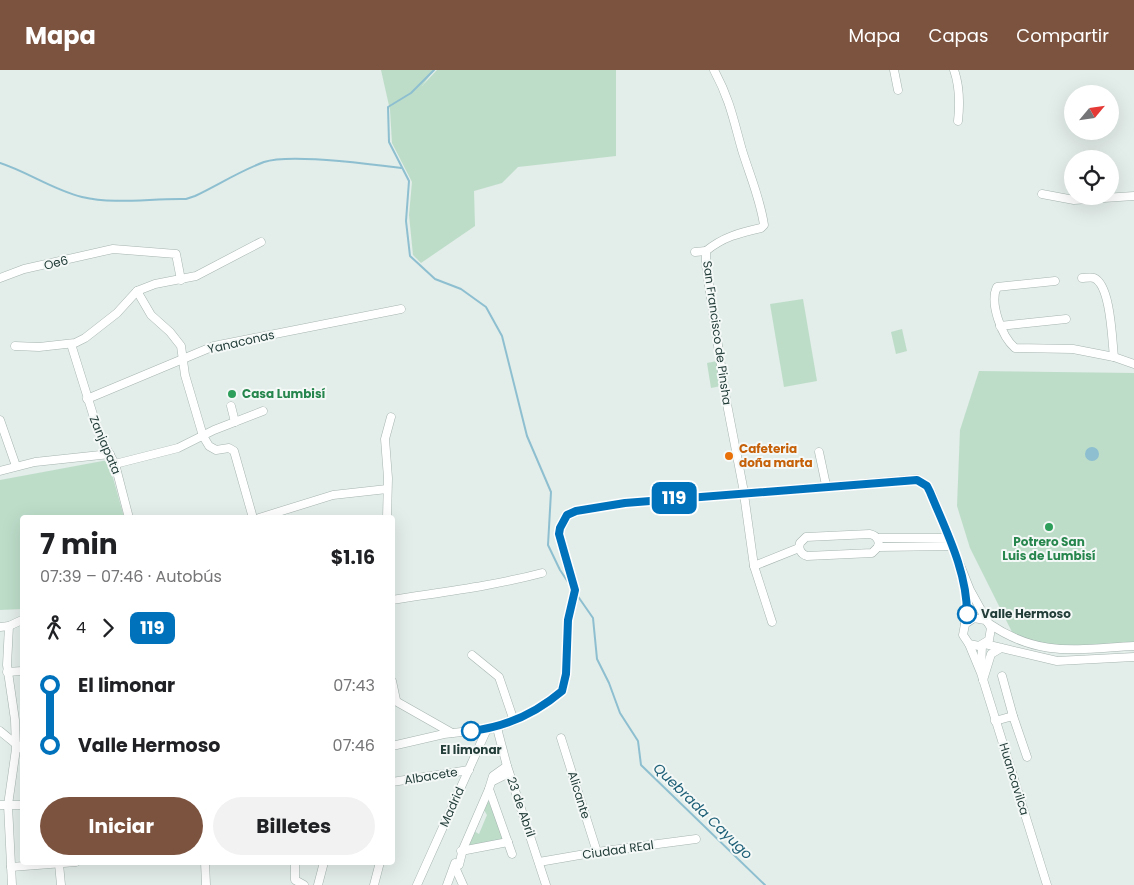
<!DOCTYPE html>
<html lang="es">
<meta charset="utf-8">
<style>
:root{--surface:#fff;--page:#f2f2f2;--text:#202124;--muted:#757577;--accent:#7c533f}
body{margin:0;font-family:Poppins,sans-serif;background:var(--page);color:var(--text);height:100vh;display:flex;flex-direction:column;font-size:19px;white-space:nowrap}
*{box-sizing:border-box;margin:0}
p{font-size:16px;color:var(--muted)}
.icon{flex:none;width:28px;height:28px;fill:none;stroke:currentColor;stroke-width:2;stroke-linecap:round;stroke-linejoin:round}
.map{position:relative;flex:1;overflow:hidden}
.sheet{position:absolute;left:20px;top:445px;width:375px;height:350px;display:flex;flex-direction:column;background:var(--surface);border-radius:5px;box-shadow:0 5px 20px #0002}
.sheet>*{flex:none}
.badge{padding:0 10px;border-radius:8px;font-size:18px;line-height:32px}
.needle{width:32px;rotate:61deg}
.fabs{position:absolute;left:1064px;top:15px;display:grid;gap:10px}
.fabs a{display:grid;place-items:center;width:55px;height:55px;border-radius:50%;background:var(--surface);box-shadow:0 5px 20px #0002;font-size:25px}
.map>.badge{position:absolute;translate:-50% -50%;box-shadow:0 0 0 2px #fff}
.legs{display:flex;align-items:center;gap:8px;height:55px;padding:0 20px;font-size:16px}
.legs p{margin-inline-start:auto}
.head{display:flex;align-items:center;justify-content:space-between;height:85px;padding:0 20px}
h1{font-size:28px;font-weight:700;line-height:38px}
.cta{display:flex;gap:10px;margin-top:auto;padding:10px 20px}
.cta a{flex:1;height:58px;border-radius:30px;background:var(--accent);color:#fff;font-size:20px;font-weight:700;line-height:58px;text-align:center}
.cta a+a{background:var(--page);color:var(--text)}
ul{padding:0 20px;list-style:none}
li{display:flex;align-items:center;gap:18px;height:60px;font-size:19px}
li i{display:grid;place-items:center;width:8px;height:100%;margin:0 6px;background:currentColor}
li i::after{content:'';width:12px;height:12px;margin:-6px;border:4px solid;border-radius:50%;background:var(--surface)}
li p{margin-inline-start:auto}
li:first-child i{background:linear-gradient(#0000 50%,currentColor 0)}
li:last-child i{background:linear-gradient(currentColor 50%,#0000 0)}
header{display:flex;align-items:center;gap:30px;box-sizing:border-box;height:70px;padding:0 25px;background:var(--accent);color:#fff}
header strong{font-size:24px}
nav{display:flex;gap:28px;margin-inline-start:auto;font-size:18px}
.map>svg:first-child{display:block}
.green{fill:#bdddc9}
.water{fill:#8dbfd0}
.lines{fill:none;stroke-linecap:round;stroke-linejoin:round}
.stream{stroke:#8dbfd0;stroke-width:2}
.minor-casing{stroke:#a6b5b1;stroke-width:9}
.minor{stroke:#fff;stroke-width:8}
.line-1-casing{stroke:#fff;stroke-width:11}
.line-1{stroke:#0072bc;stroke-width:8}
.leisure-dot{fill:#2e9e5b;stroke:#f4f9f7;stroke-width:2}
.food-dot{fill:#e8710a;stroke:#f4f9f7;stroke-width:2}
.stop-1-dot{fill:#fff;stroke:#0072bc;stroke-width:2.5}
.labels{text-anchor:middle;stroke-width:4;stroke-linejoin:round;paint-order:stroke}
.street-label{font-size:12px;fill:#233d39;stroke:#f4f9f7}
.leisure-label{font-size:12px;font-weight:bold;fill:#27864d;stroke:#f4f9f7;text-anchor:start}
.food-label{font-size:12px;font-weight:bold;fill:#c56008;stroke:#f4f9f7;text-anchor:start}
.stop-label{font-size:12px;font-weight:bold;fill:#233d39;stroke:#f4f9f7;text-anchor:start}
.water-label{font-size:14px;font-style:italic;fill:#1f6078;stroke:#f4f9f7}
</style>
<header>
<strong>Mapa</strong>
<nav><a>Mapa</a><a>Capas</a><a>Compartir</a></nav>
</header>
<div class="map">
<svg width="1134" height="815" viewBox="0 0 1134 815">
<rect width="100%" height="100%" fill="#e3ede9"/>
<!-- green -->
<g class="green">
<polygon points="381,0 434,0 422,16 437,0 616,0 616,86 518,97 502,113 474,121 475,156 421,193 413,185 409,145 412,112 392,73 390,40"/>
<polygon points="803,229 817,311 784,317 770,234"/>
<polygon points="902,259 907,281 896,284 891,262"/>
<polygon points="717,291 721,316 711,318 707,293"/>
<polygon points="979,301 1134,303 1134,575 1056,580 1013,564 970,478 957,436 960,360"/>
<polygon points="108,390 124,447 22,448 22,539 0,540 0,410"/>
<polygon points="488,730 505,770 468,777 474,761 479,764 487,745 484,740"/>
</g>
<!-- water -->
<circle class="water" cx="1092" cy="384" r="7"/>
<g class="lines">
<!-- stream -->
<g class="stream">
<polyline points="434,0 411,23 388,37 389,72 409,111 406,151 410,186 435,209 461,219 486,237 502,266 527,366 551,422 548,475 560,500 570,515"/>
<path d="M 0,93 C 28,102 53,120 82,127 C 116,135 151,128 186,129 L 195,126 C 218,115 240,101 264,92 C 290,83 371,94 401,98"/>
<polyline points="577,525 593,548 597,589 609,613 620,643 638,671 641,695 765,815"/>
</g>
<defs>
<g id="minor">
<path d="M 714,0 C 730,30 733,48 742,80 C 750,106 760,128 764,155 L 761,158 C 739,163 723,167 706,181 L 706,195 L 726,329 L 743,417 L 754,496 L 772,552"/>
<polyline points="894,0 898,20"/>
<path d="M 954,0 C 960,17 960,33 958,51"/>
<polyline points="1042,124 1074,130 1134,126"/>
<polyline points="695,182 706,181"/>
<polyline points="0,208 24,199 113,179 176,184 181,210"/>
<path d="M 1082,208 C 1085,208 1091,207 1094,208 C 1111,215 1112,271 1114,287"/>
<path d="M 1055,211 L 997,217 C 989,233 1002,267 1015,278 L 1073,279 L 1114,287 L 1134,294"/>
<polyline points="137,221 151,245 170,262 181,276 185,305 203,366 209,376 216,380 229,378 234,381 253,448"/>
<polyline points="1000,256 1066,249"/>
<polyline points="71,274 100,367 115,394 129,448"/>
<polyline points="15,276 39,277 75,273 85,268 117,243 137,221 155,214 196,206 261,172"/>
<polyline points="87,329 214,276 401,239"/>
<polyline points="231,336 235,352"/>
<polyline points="0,350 16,396"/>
<polyline points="819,382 826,415"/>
<polyline points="115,394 178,378 214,360 263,341"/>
<polyline points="0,401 35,392 110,384"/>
<polyline points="259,448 333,425 387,419"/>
<polyline points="387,448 388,408 385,369 391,347"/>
<path d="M 870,464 C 877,466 880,470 878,477 L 872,483 L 807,486 C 801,484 798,479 800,473 L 806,467 Z"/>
<polyline points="877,468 949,468"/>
<polyline points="878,477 952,476"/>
<polyline points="754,496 799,478"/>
<polyline points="964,514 967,536 965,554"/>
<path d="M 392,530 C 442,522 493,516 542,503"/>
<path d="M 988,553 C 1039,588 1076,579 1134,576"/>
<polyline points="9,556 7,595 15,650 16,679 8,735 12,815"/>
<polyline points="0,557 9,556 22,550"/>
<polyline points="969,574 981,603 1047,815"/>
<polyline points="985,574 1057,591 1134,587"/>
<polyline points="472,585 499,607 514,651"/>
<polyline points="981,599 982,576"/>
<polyline points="7,602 22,601"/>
<polyline points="1002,606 1013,646"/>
<polyline points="983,610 991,584 1001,578"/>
<polyline points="392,611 396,630"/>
<polyline points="392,629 452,663"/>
<polyline points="995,651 1013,646 1027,687"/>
<polyline points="497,658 507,696 546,815"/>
<polyline points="0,661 22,679"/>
<polyline points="561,668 597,782"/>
<polyline points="392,676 444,664 497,658 533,642 561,621 566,604 568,550 575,520 559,464 560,458 567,445 576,441 625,433 917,409 927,416 931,422 970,520 991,558 989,570 979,576 969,574 963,565 965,554 974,548 985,550"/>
<polyline points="507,696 493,706 489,719 512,784"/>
<polyline points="493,711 509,703"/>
<polyline points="392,712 469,700"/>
<polyline points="0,735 22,735"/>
<polyline points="461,781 508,772"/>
<polyline points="205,792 206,815"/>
<polyline points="295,792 295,810 304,815"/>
<polyline points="539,792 597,782 696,769"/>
<polyline points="59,794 61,815"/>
<polyline points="11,797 76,792"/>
<polyline points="455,797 459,795 463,779 489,719"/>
<polyline points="455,797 463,815"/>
<polyline points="318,815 324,792"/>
<polyline points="374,815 380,792"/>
<polyline points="417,815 487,659"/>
<polyline points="447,815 455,793"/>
</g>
</defs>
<!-- minor casing -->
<use href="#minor" class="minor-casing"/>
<!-- minor -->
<use href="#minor" class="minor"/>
</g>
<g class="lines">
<defs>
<path id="line-1" d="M 471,661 C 506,657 535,644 562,621 L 566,604 L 568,550 L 575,520 L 559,464 L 560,458 L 567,445 L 576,441 L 625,433 L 917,410 L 927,416 L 930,422 C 946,461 967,501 967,544"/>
</defs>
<!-- line-1 casing -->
<use href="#line-1" class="line-1-casing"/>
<!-- line-1 -->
<use href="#line-1" class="line-1"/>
</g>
<!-- markers -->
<g class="leisure-dot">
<circle cx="232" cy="324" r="5"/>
<circle cx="1049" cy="457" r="5"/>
</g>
<circle class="food-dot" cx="729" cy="386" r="5"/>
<g class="stop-1-dot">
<circle cx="967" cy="544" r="9"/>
<circle cx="471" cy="661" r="9"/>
</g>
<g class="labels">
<!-- street labels -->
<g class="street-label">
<text transform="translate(56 193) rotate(-15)" y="4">Oe6</text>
<text transform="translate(717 263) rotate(82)" y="4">San Francisco de Pinsha</text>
<text transform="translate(241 272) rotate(-13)" y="4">Yanaconas</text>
<text transform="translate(105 375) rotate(67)" y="4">Zanjapata</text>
<text transform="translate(431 706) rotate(-9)" y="4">Albacete</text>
<text transform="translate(1014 709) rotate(73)" y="4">Huancavilca</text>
<text transform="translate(579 725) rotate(73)" y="4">Alicante</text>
<text transform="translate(452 737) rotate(-66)" y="4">Madrid</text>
<text transform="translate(521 737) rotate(71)" y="4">23 de Abril</text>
<text transform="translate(618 780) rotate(-8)" y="4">Ciudad REal</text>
</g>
<!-- leisure labels -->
<g class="leisure-label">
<text x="242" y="328">Casa Lumbisí</text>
<text x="1049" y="476" text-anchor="middle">Potrero San<tspan x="1049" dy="14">Luis de Lumbisí</tspan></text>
</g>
<!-- food labels -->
<g class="food-label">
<text x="739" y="383">Cafeteria<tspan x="739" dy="14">doña marta</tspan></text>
</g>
<!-- stop labels -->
<g class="stop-label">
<text x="981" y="548">Valle Hermoso</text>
<text x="471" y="684" text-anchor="middle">El limonar</text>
</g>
<!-- water labels -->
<g class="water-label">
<text transform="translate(703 741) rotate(44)" y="5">Quebrada Cayugo</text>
</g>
</g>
</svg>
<div class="fabs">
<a><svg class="needle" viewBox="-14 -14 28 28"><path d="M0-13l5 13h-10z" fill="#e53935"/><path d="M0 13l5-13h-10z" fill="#757577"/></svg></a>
<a><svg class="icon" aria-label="locate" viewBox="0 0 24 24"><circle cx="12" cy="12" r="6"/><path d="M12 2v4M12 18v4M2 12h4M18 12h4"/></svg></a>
</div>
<b class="badge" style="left:674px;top:428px;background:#0072bc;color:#fff">119</b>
<section class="sheet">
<div class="head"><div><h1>7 min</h1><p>07:39 – 07:46 · Autobús</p></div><b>$1.16</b></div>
<div class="legs"><svg class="icon" aria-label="walk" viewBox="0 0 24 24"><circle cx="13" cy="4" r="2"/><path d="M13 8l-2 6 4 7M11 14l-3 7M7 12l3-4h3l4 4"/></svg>4<svg class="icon" aria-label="forward" viewBox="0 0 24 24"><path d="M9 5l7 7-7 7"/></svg><b class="badge" style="background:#0072bc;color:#fff">119</b></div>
<ul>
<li><i style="color:#0072bc"></i><b>El limonar</b><p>07:43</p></li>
<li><i style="color:#0072bc"></i><b>Valle Hermoso</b><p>07:46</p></li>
</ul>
<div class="cta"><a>Iniciar</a><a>Billetes</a></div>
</section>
</div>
